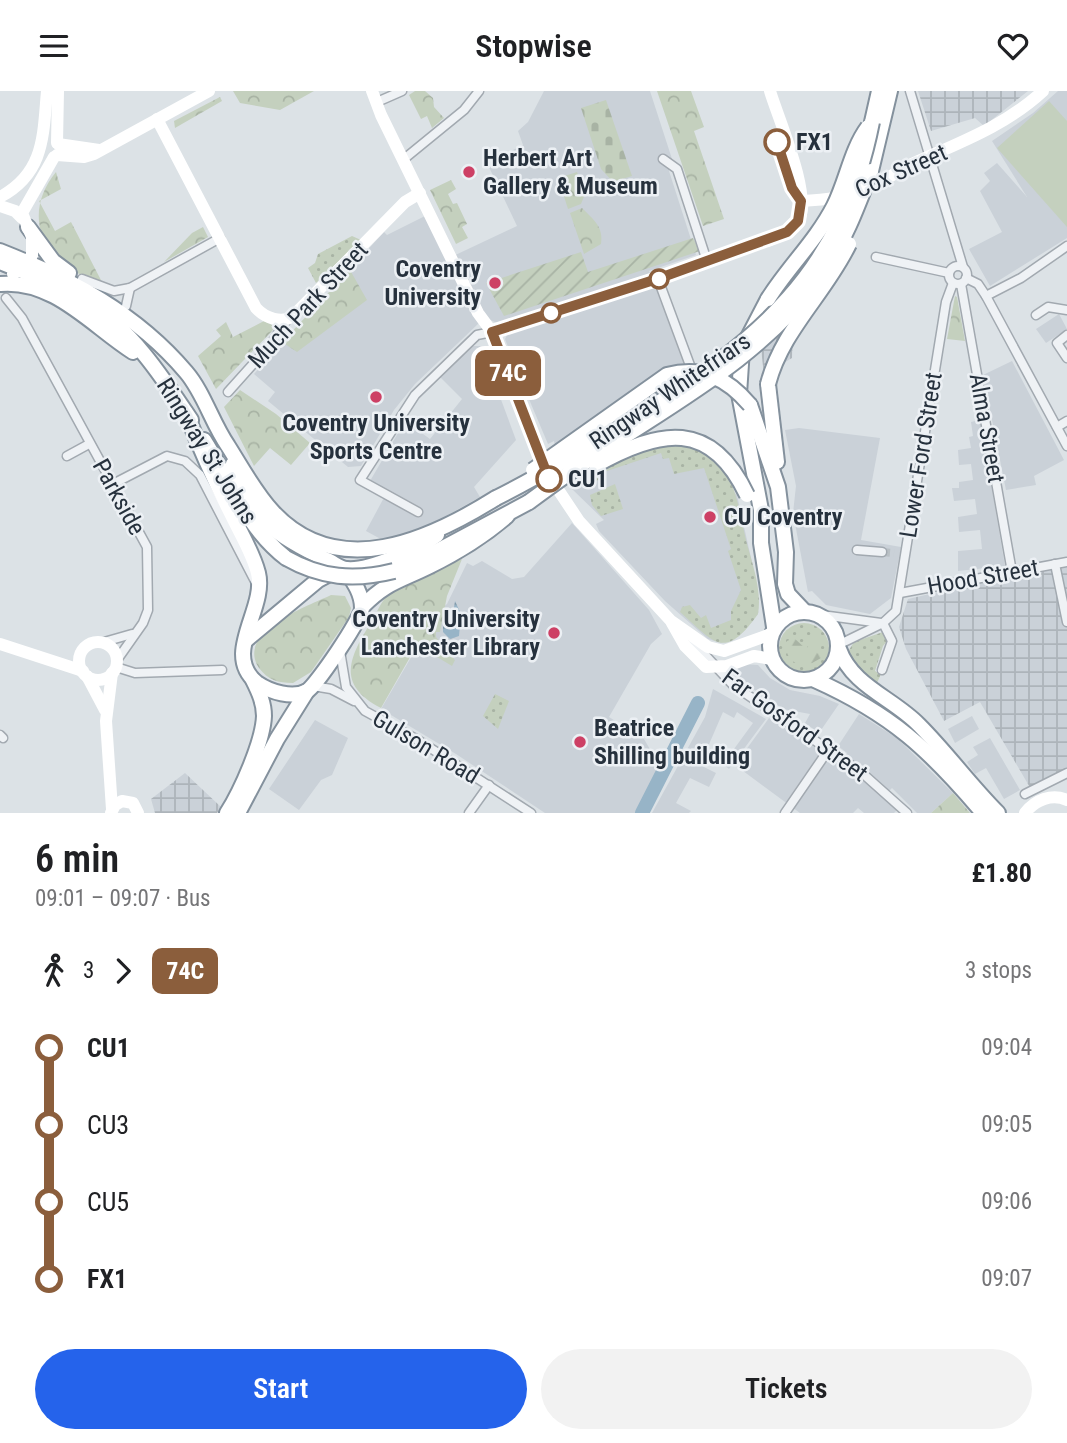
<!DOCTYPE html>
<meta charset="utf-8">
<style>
:root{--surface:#fff;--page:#f2f2f2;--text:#202124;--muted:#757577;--accent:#2563eb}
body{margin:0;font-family:"Roboto Condensed",sans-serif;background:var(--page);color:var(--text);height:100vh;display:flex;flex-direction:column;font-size:26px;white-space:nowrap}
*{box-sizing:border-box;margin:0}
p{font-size:23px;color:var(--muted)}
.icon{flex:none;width:38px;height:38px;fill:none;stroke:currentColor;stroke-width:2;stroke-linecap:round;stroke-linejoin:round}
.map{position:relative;height:722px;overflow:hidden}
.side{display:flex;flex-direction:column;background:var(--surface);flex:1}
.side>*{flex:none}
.badge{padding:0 14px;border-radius:10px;font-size:24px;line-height:46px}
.map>.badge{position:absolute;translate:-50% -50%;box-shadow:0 0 0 4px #fff}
.legs{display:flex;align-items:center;gap:10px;height:77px;padding:0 35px;font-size:23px}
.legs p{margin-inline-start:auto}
.overview{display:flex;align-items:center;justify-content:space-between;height:119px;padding:0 35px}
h1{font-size:38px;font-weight:600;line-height:52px}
.action{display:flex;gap:14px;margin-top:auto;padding:14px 35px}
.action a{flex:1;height:80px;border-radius:42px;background:var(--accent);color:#fff;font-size:28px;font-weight:600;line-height:80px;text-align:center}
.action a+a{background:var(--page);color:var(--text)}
ul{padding:0 35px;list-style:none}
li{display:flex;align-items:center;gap:24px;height:77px;font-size:26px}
li i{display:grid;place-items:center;width:10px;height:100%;margin:0 9px;background:currentColor}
li i::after{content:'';width:18px;height:18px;margin:-9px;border:5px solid;border-radius:50%;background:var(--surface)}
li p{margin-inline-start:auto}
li:first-child i{background:linear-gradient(#0000 50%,currentColor 0)}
li:last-child i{background:linear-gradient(currentColor 50%,#0000 0)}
header{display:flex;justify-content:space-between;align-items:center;height:91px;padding:0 35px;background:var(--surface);font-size:32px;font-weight:600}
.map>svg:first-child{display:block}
.built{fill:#cad1d8}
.industrial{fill:url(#industrial-grid)}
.grass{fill:url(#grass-dots)}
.forest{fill:url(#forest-firs)}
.cemetery{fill:url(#cemetery-stones)}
.park{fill:url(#park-crowns)}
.garden{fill:url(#garden-furrows)}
.pitch{fill:#c4d0be}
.water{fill:url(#water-waves)}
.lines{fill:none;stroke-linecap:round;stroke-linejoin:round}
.river{stroke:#97b4c7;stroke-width:14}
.street-tunnel{stroke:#b8bfc4;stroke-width:8;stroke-dasharray:8 4;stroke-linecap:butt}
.secondary-tunnel{stroke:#b8bfc4;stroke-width:12;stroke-dasharray:12 6;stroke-linecap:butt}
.street-casing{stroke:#a2a9b0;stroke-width:11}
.highway-casing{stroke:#84919d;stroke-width:18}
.street{stroke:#eff2f5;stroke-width:8}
.secondary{stroke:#fff;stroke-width:12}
.highway{stroke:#fff;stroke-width:14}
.highway-bridge-casing{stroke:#84919d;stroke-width:18;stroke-linecap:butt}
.secondary-bridge{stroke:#fff;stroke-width:12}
.highway-bridge{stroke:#fff;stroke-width:14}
.line-1-casing{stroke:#fff;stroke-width:16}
.line-1{stroke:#8b5e3c;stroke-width:10}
.stop-1-dot{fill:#fff;stroke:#8b5e3c;stroke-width:3.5}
.poi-dot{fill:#cd4065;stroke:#ecf0f4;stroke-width:2.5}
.labels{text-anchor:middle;stroke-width:5;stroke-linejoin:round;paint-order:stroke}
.stop-label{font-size:24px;font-weight:bold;fill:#26313d;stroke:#ecf0f4;text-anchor:start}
.poi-label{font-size:24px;font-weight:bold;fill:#26313d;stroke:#ecf0f4;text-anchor:start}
.street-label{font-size:24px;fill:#26313d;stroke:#ecf0f4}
</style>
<header><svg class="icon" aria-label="menu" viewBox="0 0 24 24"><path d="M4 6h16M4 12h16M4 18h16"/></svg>Stopwise<svg class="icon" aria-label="heart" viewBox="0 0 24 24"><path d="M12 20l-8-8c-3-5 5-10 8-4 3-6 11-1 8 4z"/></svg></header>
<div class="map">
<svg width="1067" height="722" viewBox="0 0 1067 722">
<defs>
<pattern id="industrial-grid" width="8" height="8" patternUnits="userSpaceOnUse" patternTransform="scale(1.75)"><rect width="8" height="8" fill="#cad1d8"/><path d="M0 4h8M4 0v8" fill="none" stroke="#adb4ba"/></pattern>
<pattern id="grass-dots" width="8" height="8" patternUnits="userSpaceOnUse" patternTransform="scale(1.75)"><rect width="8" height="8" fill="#c4d0be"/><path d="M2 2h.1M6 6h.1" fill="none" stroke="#a8b3a4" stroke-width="1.8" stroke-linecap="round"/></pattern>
<pattern id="forest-firs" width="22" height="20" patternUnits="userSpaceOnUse" patternTransform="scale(1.75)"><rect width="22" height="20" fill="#c4d0be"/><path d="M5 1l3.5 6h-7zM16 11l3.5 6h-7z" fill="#a8b3a4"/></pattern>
<pattern id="cemetery-stones" width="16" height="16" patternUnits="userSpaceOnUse" patternTransform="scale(1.75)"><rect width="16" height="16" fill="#c4d0be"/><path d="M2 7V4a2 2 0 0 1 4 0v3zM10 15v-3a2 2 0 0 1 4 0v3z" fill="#a8b3a4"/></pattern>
<pattern id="park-crowns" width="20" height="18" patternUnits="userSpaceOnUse" patternTransform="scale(1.75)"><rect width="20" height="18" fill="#c4d0be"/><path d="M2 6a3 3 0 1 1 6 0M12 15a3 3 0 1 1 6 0" fill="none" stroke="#a8b3a4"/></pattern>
<pattern id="garden-furrows" width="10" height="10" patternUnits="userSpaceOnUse" patternTransform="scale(1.75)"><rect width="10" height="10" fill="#c4d0be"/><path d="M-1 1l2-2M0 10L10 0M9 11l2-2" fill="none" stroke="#a8b3a4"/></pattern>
<pattern id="water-waves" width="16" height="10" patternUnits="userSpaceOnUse" patternTransform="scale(1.75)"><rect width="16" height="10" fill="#97b4c7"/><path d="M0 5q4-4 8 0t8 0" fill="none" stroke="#7b93a3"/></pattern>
</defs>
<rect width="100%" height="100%" fill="#dce2e6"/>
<!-- built -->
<g class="built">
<polygon points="544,0 650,0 672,68 669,80 696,164 649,180 687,271 641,292 584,339 555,355 554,350 548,353 520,287 505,248 510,238 482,225 479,232 415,293 394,319 361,375 348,376 268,310 275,301 254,283 384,141 387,144 427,124 449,167 517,135 487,72 523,54 518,40 528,31"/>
<polygon points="1058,0 1067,0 1067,147 990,195 969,158 1002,141 980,100 990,90 984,82 997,72 1027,106 992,50 1033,22"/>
<polygon points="1059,223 1067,238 1046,252 1036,238"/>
<polygon points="473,255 480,255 483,260 516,349 474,396 480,406 430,434 388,452 366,440 387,401 370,390 405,330 430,348 462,308 440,286"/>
<polygon points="1012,270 1064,369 1034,385 1036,394 1006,399 983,284"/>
<polygon points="980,329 1005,475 958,480 958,460 982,458 980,439 959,441 958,426 977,423 975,408 954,410 952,397 959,397 959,391 973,389 971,373 959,374 958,359 971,357 969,346 973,345 971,331"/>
<polygon points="799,337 880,347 861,449 901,456 891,507 870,523 826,514 812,500 808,501 793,422 796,395 785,339"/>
<polygon points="678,353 737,404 753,476 758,523 739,545 721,552 708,548 665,510 599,440 596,433 604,429 571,397 594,382"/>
<polygon points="572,432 649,519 662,543 651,553 609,626 644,648 651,660 663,670 635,722 545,722 456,663 381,618 438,520 447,513 467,472 473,475 482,470 512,488 524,486"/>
<polygon points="741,573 758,574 770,587 790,599 820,605 839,613 819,642 805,632 810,623 783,618 741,590 735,580"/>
<polygon points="713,598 766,628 729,678 723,673 753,632 737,621 734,627 723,621 700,674 716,682 709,696 690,687 676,712 691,720 689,722 652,722 705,626"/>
<polygon points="859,623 897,647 953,702 931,722 917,722 892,697 883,706 897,719 894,722 864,722 858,717 853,722 800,722 735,674 769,627 842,674 847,662 838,655"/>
<polygon points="972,625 979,638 955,652 948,638"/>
<polygon points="315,629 348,647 332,684 321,689 299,719 269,698"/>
<polygon points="990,647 1020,699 1004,708 986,677 975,683 967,671 978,664 973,656"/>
</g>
<!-- industrial -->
<g class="industrial">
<polygon points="918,0 1028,0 984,35 975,27 931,40"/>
<polygon points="773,229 793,244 792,267 764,284 760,249"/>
<polygon points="1067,471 1067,682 1032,700 980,611 944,630 906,558 899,536 908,508"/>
<polygon points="185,682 221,716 217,722 155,722 151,708"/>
</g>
<!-- grass -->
<g class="grass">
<polygon points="352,145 361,149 316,192 308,177 315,172 318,163"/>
<path d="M 678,353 C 737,365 735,405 747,453 C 753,474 762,501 758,523 C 724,571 714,551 680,521 L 682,516 L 690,514 L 701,527 L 706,524 L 711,537 L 731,529 L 731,520 L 741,499 L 728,460 L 731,458 L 704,377 L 674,383 L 669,367 L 663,368 L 661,362 L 601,382 L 601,388 L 585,394 L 583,389 C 617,369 638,356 678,353 Z"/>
<polygon points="615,393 623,418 601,425 592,414 590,404"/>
<circle cx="804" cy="557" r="25"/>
<polygon points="883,541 889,548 883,555 875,580 881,583 877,592 857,577 849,559 854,551"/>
<polygon points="495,603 509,610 498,638 483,625"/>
</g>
<!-- forest -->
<path class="forest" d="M 815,546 L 821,548 L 821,567 L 805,576 C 791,572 784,564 787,550 L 794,547 L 806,558 Z"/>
<!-- cemetery -->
<polygon class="cemetery" points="606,9 632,85 613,91 601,78 581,17"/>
<!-- park -->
<g class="park">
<polygon points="233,0 314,0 280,19 240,12"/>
<polygon points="415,0 425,0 433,7 434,16 444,27 432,37 427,25 421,28 409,4"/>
<polygon points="657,0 691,0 704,36 694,40 724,128 703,135"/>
<polygon points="220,6 222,10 175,37 174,30"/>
<path d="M 56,81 L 61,98 L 39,110 L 55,140 L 71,131 L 104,195 C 90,187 66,179 56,167 C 32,140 34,108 56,81 Z"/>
<polygon points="577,81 585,103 581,113 568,118 558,87"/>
<polygon points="451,89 456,98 448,103 453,113 457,112 467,133 462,136 468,147 456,153 430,99"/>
<path d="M 582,117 C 593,128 604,136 601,153 L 584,163 L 570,122 Z"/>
<polygon points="203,136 208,146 164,171 192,142"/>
<polygon points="350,179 367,209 297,261 282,251"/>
<polygon points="955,205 957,206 965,250 947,248"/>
<polygon points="264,230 272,234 273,239 216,298 198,265 221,245 216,239 226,231 233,246"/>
<polygon points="240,299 276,323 310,352 291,374 270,357 254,375 224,316"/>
<path d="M 462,468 L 447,505 L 440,541 L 436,541 L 436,546 L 455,569 L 452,575 L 417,554 L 381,617 C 335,593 350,566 371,531 C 376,523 381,511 388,503 C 397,493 446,475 462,468 Z"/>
<path d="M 331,504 L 345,505 L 351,517 L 349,526 L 311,581 L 293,592 C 278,592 268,589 259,577 C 235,541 308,515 331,504 Z"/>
<polygon points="953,702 970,722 931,722"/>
</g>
<!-- garden -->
<polygon class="garden" points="693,147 700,160 504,225 486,192 581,161 588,181"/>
<!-- pitch -->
<polygon class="pitch" points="1049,10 1067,30 1067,136 997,57"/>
<!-- water -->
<polygon class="water" points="455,510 461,523 459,545 450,548 443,541 443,534 451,535"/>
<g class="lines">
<!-- river -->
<polyline class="river" points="642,722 698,612"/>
<!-- street-tunnel -->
<polyline class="street-tunnel" points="882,461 894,462"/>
<!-- secondary-tunnel -->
<polyline class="secondary-tunnel" points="713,168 767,150"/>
<defs>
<g id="street">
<polyline points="910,0 963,176"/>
<polyline points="377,11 402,0"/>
<polyline points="404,68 464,19 479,0"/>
<polyline points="663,68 677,78 707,170"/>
<polyline points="876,166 949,182"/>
<circle cx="958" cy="184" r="9"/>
<polyline points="966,187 978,193 986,205 1067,355"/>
<polyline points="82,188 114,200 130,197 220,147"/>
<polyline points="658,188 691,277"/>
<polyline points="961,193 1012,481"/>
<polyline points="986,205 1021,187 1067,155"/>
<polyline points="6,207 22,227 147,456 148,519 143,532 117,569"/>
<polyline points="126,215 130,197"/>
<polyline points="1036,224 1048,216 1067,219"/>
<polyline points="1067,244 1057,252 1067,267"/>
<polyline points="228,301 271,253 286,230"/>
<polyline points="1057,336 1067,330"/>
<polyline points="67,365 89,353"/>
<polyline points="113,393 167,365 185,370 200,384 256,492"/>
<polyline points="418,421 360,389 415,304 477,244 492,241"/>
<polyline points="857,459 882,461"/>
<polyline points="1055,473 1067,531"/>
<polyline points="900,502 1067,471"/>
<polyline points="814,523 881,532"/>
<polyline points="104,551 132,543"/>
<polyline points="693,551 733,594 861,681 907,722"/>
<polyline points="838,554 883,532 896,520 946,211 953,192"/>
<polyline points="340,560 346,596 365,620 418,649 531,722"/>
<polyline points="116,576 135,582 222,579"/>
<polyline points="882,579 892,550 883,532"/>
<polyline points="313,595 331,598 354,610"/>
<polyline points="0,644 3,647"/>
<polyline points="1025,703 1067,682"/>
<polyline points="469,722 489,694"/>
<polyline points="785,722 829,658"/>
</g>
<g id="highway">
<polyline points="872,31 879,0"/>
<polyline points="871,80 890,0"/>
<polyline points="28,136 53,170 69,182"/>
<path d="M 0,160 C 71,188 136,222 186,281 C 204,302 212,332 228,355 C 242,377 255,402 273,421 C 338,491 429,449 496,407"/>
<path d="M 0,171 C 30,183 61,195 88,212 C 132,239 163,287 191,329"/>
<path d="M 0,193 C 54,188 92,235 133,261"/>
<polyline points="768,208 742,258 739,303 761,419 761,452 774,536"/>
<polyline points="768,293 777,371"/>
<polyline points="750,314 778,396 786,461 785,493 788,503 805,521"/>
<path d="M 186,322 C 200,357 215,391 232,424 C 241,443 253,462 258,482 C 267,518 221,563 257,592 C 270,601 293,608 307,600 C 316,595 362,527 362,517 C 362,502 353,490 345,478"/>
<path d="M 204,349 C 230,390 246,436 286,467"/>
<path d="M 233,373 C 251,428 277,446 327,469 C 333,471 340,478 347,478 C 369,480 419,458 437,444"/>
<polyline points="394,480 428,465 529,411"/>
<path d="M 362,516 C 386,491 400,490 430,475 C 458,461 484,445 507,425"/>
<circle cx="804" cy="555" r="34"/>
<polyline points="246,549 318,489 335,480"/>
<path d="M 839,558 C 852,595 893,607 919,634 C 947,662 970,694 998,722"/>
<path d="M 815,589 C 891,623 929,658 983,722"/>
<path d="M 227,722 C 241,700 263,651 264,625 C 264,612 259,601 253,589"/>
<polyline points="238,722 277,648 307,600"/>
</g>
</defs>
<!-- street casing -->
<use href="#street" class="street-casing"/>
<!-- highway casing -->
<use href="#highway" class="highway-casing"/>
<!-- street -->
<use href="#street" class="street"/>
<!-- secondary -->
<g class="secondary">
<polyline points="372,0 381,24 478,222 492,241 543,376 579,430 671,530 708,556 724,560 771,543"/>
<path d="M 157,28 L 256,217 C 265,227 282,233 293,225 L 405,111 L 420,102"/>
<polyline points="57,52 58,0"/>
<polyline points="58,53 99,59"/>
<polyline points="57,64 84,66 94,63 209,0"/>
<path d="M 0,106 C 45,82 43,44 47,0"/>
<path d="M 801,110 C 822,109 845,107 865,99 C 881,93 895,81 912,73 C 958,52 1004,36 1043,0"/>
<polyline points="0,115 15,120 22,127"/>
<path d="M 767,150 C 778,146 792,140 799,129 C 812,104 778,27 770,0"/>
<polyline points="32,164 32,146 22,122 54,66"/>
<polyline points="492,241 713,168"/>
<polyline points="672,532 685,555 706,576 727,575 754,565 772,568"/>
<circle cx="98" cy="570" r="19"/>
<polyline points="0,553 83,580"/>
<polyline points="87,585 105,619"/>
<polyline points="112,718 106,630 112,582"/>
<polyline points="111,722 115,714 122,710 133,712 138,722"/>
<path d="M 1025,722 C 1035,709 1052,702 1067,709"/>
</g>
<!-- highway -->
<use href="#highway" class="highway"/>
<defs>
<g id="highway-bridge">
<path d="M 768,208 C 788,176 816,150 834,115 C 847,89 851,59 868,36"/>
<path d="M 768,293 C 782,239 825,203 849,153"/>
<path d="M 596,374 C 660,338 711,328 747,404"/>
<path d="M 533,379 L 667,284 C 703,275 727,287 750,314"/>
<path d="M 496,407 C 544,383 589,355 634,327 C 759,250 842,182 872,31"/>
<path d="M 529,411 C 552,394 575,377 599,362 C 679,309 762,265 820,186 C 843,154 857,117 871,80"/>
<path d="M 286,467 C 321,487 354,490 394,480"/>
</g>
</defs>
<!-- highway-bridge casing -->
<use href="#highway-bridge" class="highway-bridge-casing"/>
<!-- secondary-bridge -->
<polyline class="secondary-bridge" points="13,183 24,176 32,164"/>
<!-- highway-bridge -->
<use href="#highway-bridge" class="highway-bridge"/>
</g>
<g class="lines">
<defs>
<polyline id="line-1" points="549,388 492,241 657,188 787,141 798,130 801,110 792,97 777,51"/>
</defs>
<!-- line-1 casing -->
<use href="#line-1" class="line-1-casing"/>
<!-- line-1 -->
<use href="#line-1" class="line-1"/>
</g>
<!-- markers -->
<g class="stop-1-dot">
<circle cx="777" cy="51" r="12"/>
<circle cx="659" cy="188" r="9"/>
<circle cx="551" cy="222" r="9"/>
<circle cx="549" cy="388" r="12"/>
</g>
<g class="poi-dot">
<circle cx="469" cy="81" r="7"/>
<circle cx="495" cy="192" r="7"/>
<circle cx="376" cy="306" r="7"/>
<circle cx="710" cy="426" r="7"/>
<circle cx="554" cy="542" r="7"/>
<circle cx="580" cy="651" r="7"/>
</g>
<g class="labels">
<!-- stop labels -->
<g class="stop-label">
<text x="796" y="59">FX1</text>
<text x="568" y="396">CU1</text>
</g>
<!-- poi labels -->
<g class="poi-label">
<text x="483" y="75">Herbert Art<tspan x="483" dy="28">Gallery &amp; Museum</tspan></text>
<text x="481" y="186" text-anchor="end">Coventry<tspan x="481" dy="28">University</tspan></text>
<text x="376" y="340" text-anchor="middle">Coventry University<tspan x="376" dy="28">Sports Centre</tspan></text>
<text x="724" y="434">CU Coventry</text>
<text x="540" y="536" text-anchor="end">Coventry University<tspan x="540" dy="28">Lanchester Library</tspan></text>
<text x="594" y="645">Beatrice<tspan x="594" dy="28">Shilling building</tspan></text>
</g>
<!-- street labels -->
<g class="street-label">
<text transform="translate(901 80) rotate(-24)" y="8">Cox Street</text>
<text transform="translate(308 214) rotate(-47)" y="8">Much Park Street</text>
<text transform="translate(670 300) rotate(-34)" y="8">Ringway Whitefriars</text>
<text transform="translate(987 337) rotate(80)" y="8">Alma Street</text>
<text transform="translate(207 360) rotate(58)" y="8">Ringway St Johns</text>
<text transform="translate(921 364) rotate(-81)" y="8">Lower Ford Street</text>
<text transform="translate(119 406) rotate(61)" y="8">Parkside</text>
<text transform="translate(983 486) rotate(-10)" y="8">Hood Street</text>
<text transform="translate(795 634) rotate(36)" y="8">Far Gosford Street</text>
<text transform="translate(426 656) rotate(31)" y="8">Gulson Road</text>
</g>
</g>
</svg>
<b class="badge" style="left:508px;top:282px;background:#8b5e3c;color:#fff">74C</b>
</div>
<section class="side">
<div class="overview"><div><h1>6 min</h1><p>09:01 – 09:07 · Bus</p></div><b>£1.80</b></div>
<div class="legs"><svg class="icon" aria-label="walk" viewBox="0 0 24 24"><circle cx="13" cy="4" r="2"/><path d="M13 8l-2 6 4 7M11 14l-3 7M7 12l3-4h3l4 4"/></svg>3<svg class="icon" aria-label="forward" viewBox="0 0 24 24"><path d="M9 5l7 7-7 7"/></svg><b class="badge" style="background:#8b5e3c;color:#fff">74C</b><p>3 stops</p></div>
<ul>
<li><i style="color:#8b5e3c"></i><b>CU1</b><p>09:04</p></li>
<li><i style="color:#8b5e3c"></i><span>CU3</span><p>09:05</p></li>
<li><i style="color:#8b5e3c"></i><span>CU5</span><p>09:06</p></li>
<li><i style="color:#8b5e3c"></i><b>FX1</b><p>09:07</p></li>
</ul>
<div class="action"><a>Start</a><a>Tickets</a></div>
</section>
